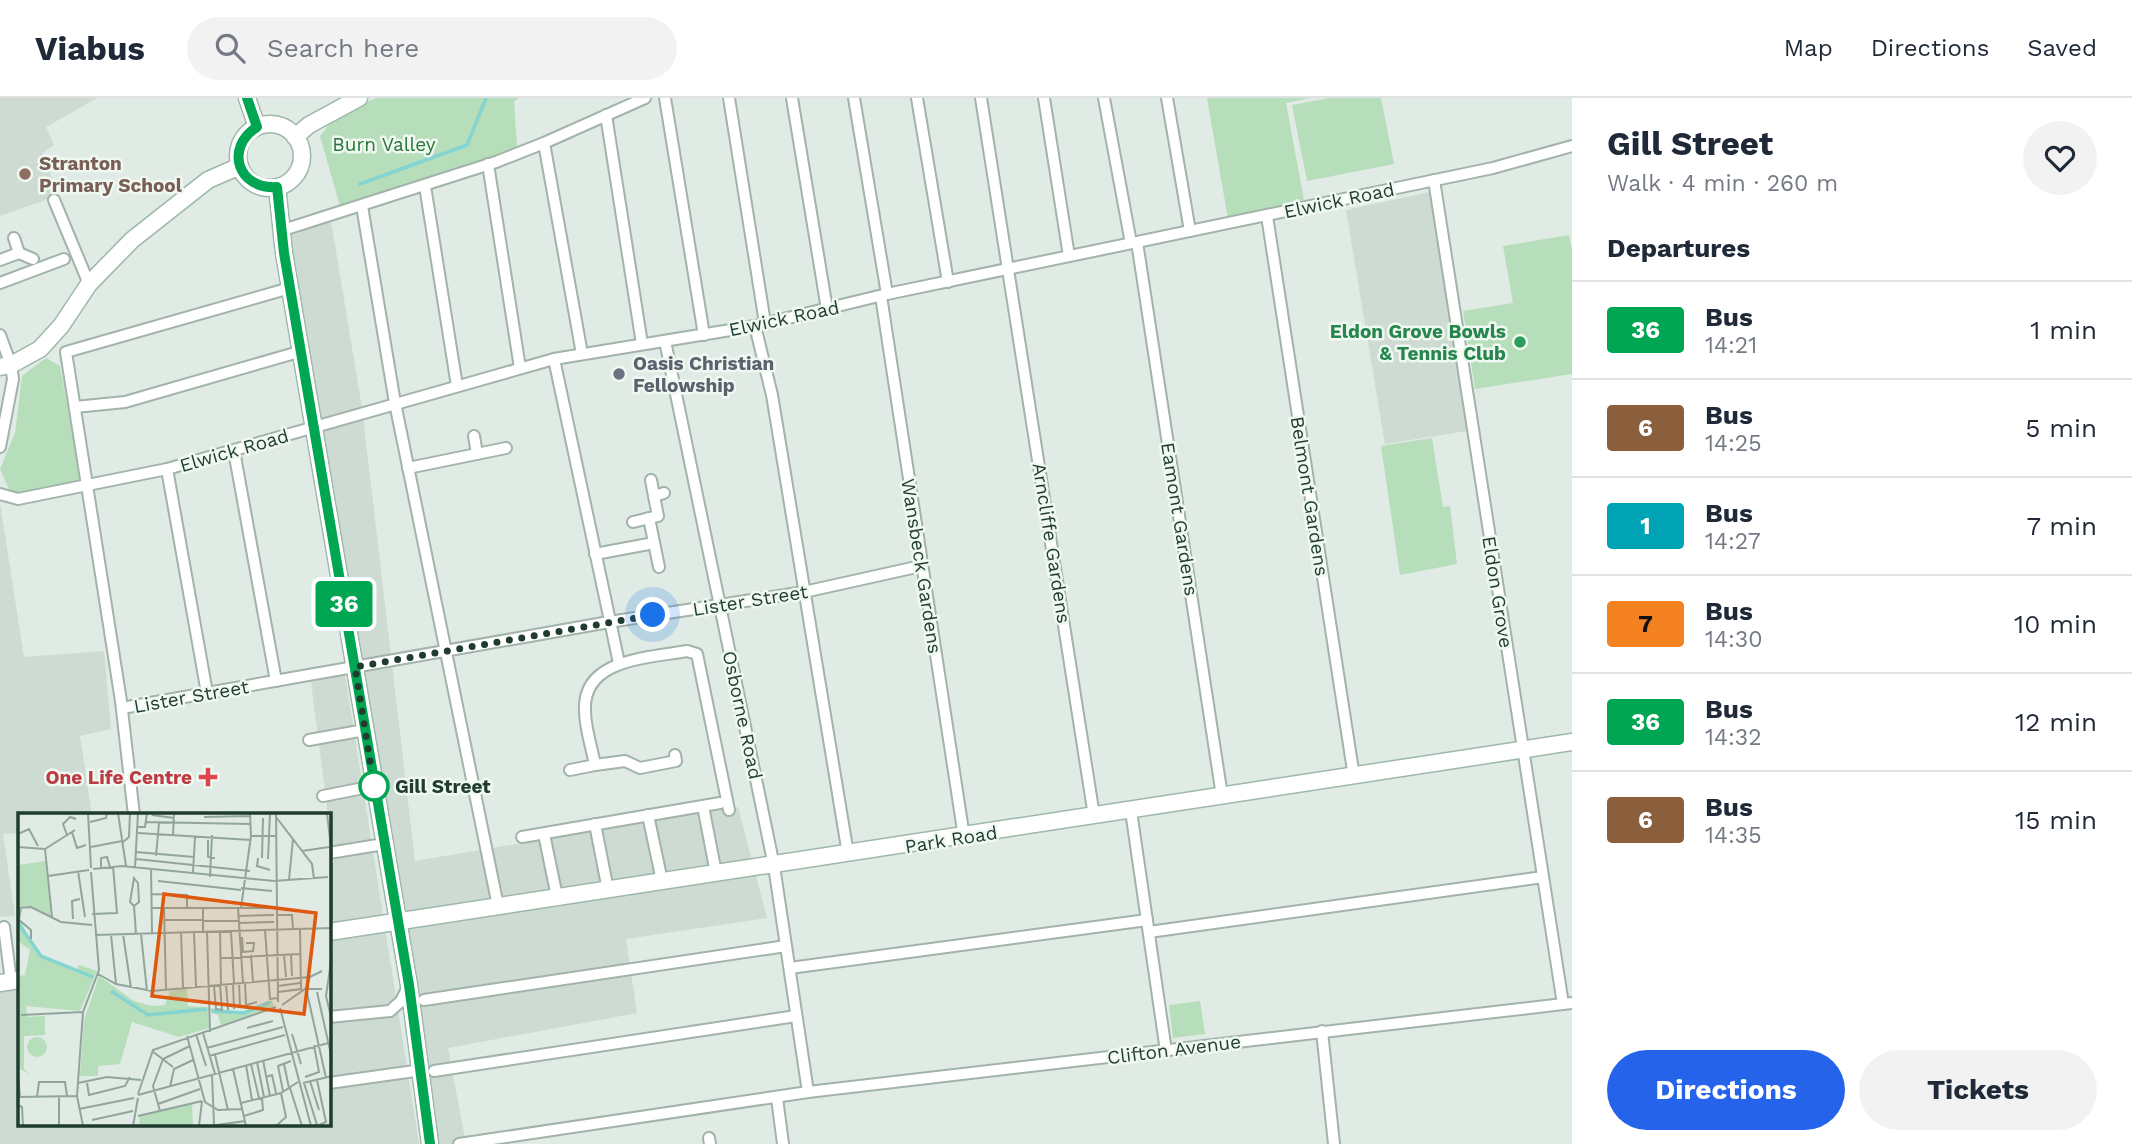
<!DOCTYPE html>
<meta charset="utf-8">
<style>
:root{--surface:#fff;--page:#f2f2f3;--text:#1f2937;--muted:#747a83;--line:#e0e1e3;--accent:#2563eb}
body{margin:0;font-family:"Work Sans",sans-serif;background:var(--page);color:var(--text);height:100vh;display:flex;flex-direction:column;font-size:26px;white-space:nowrap}
*{box-sizing:border-box;margin:0}
p{font-size:23px;color:var(--muted)}
.icon{flex:none;width:38px;height:38px;fill:none;stroke:currentColor;stroke-width:2;stroke-linecap:round;stroke-linejoin:round}
.map{position:relative;flex:1;overflow:hidden}
.side{display:flex;flex-direction:column;background:var(--surface);width:560px}
.side>*{flex:none}
.badge{padding:0 14px;border-radius:5px;font-size:24px;line-height:46px}
.you{position:absolute;width:35px;height:35px;margin:-18px;border:5px solid #fff;border-radius:50%;background:#1a73e8;box-shadow:0 0 0 10px #1a73e833}
.map>.badge{position:absolute;translate:-50% -50%;box-shadow:0 0 0 4px #fff}
h2{padding:0 35px;font-size:26px;line-height:63px}
.round{display:grid;place-items:center;flex:none;width:74px;height:74px;border-radius:37px;background:var(--page)}
.head{display:flex;align-items:center;justify-content:space-between;height:119px;padding:0 35px}
h1{font-size:33px;font-weight:700;line-height:52px}
.action{display:flex;gap:14px;margin-top:auto;padding:14px 35px}
.action a{flex:1;height:80px;border-radius:42px;background:var(--accent);color:#fff;font-size:28px;font-weight:700;line-height:80px;text-align:center}
.action a+a{background:var(--page);color:var(--text)}
ul{padding:0;list-style:none}
li{display:flex;align-items:center;gap:21px;height:98px;padding:0 35px;border-top:2px solid var(--line)}
li div{flex:1}
li b{display:block;font-size:26px}
li em{font-style:normal}
li .badge{min-width:77px;font-weight:700;text-align:center}
header{display:flex;align-items:center;gap:42px;box-sizing:border-box;height:98px;padding:0 35px;background:var(--surface);border-bottom:2px solid var(--line)}
header strong{font-size:33px}
nav{display:flex;gap:38px;margin-inline-start:auto;font-size:24px}
.search{width:490px;height:63px;background:var(--page);display:flex;align-items:center;gap:18px;box-sizing:border-box;padding:0 24px;border-radius:38px;color:var(--muted);font-size:26px}
main{display:flex;flex:1;min-height:0}
.map>svg:first-child{display:block}
.built{fill:#cddbd2}
.green{fill:#b7deba}
.lines{fill:none;stroke-linecap:round;stroke-linejoin:round}
.stream{stroke:#84d4d1;stroke-width:3.5}
.street-casing{stroke:#a2b3aa;stroke-width:14}
.secondary-casing{stroke:#9db8a9;stroke-width:19}
.street{stroke:#fff;stroke-width:10}
.secondary{stroke:#fff;stroke-width:16}
.line-casing{stroke:#fff;stroke-width:16}
.line{stroke:#00a651;stroke-width:10}
.walk{stroke:#1f3c2f;stroke-width:7;stroke-dasharray:0 12.6}
.education-dot{fill:#8d6e63;stroke:#f0f8f2;stroke-width:2.5}
.leisure-dot{fill:#2e9e5b;stroke:#f0f8f2;stroke-width:2.5}
.worship-dot{fill:#6b7280;stroke:#f0f8f2;stroke-width:2.5}
.health-dot{fill:#e0444e;stroke:#f0f8f2;stroke-width:2.5}
.stop-dot{fill:#fff;stroke:#00a651;stroke-width:3.5}
.labels{text-anchor:middle;stroke-width:5;stroke-linejoin:round;paint-order:stroke}
.park-label{font-size:19px;fill:#277537;stroke:#f0f8f2}
.education-label{font-size:19px;font-weight:bold;fill:#785e54;stroke:#f0f8f2;text-anchor:start}
.street-label{font-size:19px;fill:#1f3c2f;stroke:#f0f8f2}
.leisure-label{font-size:19px;font-weight:bold;fill:#27864d;stroke:#f0f8f2;text-anchor:end}
.worship-label{font-size:19px;font-weight:bold;fill:#5b616d;stroke:#f0f8f2;text-anchor:start}
.health-label{font-size:19px;font-weight:bold;fill:#be3a42;stroke:#f0f8f2;text-anchor:end}
.stop-label{font-size:19px;font-weight:bold;fill:#1f3c2f;stroke:#f0f8f2;text-anchor:start}
.inset-river{fill:none;stroke:#84d4d1;stroke-width:3.5}
.inset-road{fill:none;stroke:#92a59c;stroke-width:2}
.view{fill:#de580e;fill-opacity:0.15;stroke:#de580e;stroke-width:3.5}
.inset-edge{fill:none;stroke:#1f3c2f;stroke-width:3.5}
</style>
<header>
<strong>Viabus</strong>
<div class="search"><svg class="icon" aria-label="search" viewBox="0 0 24 24"><circle cx="10" cy="10" r="6"/><path d="M15 15l6 6"/></svg>Search here</div>
<nav><a>Map</a><a>Directions</a><a>Saved</a></nav>
</header>
<main>
<div class="map">
<svg width="1572" height="1046" viewBox="0 0 1572 1046">
<rect width="100%" height="100%" fill="#dfebe4"/>
<!-- built -->
<g class="built">
<polygon points="0,0 97,0 46,29 54,47 42,55 59,97 0,118"/>
<polygon points="1430,94 1467,333 1385,346 1346,112"/>
<polygon points="331,123 362,310 415,763 738,709 767,820 626,841 637,915 448,950 466,1046 439,1046 419,902 290,138"/>
<polygon points="0,405 24,559 104,553 111,631 80,638 92,717 19,717 19,735 3,736 15,818 0,819"/>
<polygon points="345,576 419,1046 0,1046 0,893 19,891 19,1027 329,1027 329,766 334,764 311,584"/>
</g>
<!-- green -->
<g class="green">
<polygon points="376,0 519,0 514,3 517,50 340,108 320,38 336,18"/>
<polygon points="1207,0 1310,0 1286,5 1304,102 1228,121"/>
<polygon points="1329,0 1381,0 1394,66 1307,83 1292,7"/>
<polygon points="1569,137 1572,152 1572,276 1475,291 1463,213 1513,205 1503,148"/>
<polygon points="46,260 60,268 81,383 11,396 0,371 15,335 22,278"/>
<polygon points="1432,340 1443,409 1450,408 1457,466 1400,477 1381,348"/>
<polygon points="1200,903 1205,936 1173,940 1169,907"/>
</g>
<g class="lines">
<!-- stream -->
<polyline class="stream" points="360,86 467,47 486,0"/>
<defs>
<g id="street">
<polyline points="665,0 704,237"/>
<polyline points="729,0 765,225"/>
<polyline points="792,0 827,211"/>
<polyline points="854,0 887,196"/>
<polyline points="917,0 948,184"/>
<polyline points="981,0 1094,718"/>
<polyline points="1044,0 1069,158"/>
<polyline points="1104,0 1131,145"/>
<polyline points="1167,0 1190,133"/>
<polyline points="606,17 642,246"/>
<polyline points="544,45 582,256"/>
<polyline points="488,66 520,270"/>
<polyline points="1434,82 1563,906"/>
<polyline points="425,88 457,288"/>
<polyline points="54,102 89,186"/>
<polyline points="362,108 395,305 498,808"/>
<polyline points="1267,118 1354,679"/>
<polyline points="280,133 496,64 544,45 645,0"/>
<polyline points="14,140 19,155 33,161"/>
<polyline points="1137,144 1222,698"/>
<polyline points="0,162 19,155"/>
<polyline points="0,185 64,161"/>
<polyline points="881,198 964,739"/>
<polyline points="755,228 772,297 848,756"/>
<polyline points="0,237 11,267 13,281 0,349"/>
<polyline points="665,243 774,768 808,994"/>
<polyline points="554,261 619,565"/>
<polyline points="75,309 125,304 302,253"/>
<polyline points="474,338 477,356"/>
<polyline points="234,353 276,583"/>
<polyline points="408,370 506,350"/>
<polyline points="167,371 207,595"/>
<polyline points="651,382 654,398"/>
<polyline points="0,396 18,401 167,371 554,261 755,228 887,196 1493,70 1572,48"/>
<polyline points="649,420 659,469"/>
<polyline points="633,424 658,418 654,398 664,395"/>
<polyline points="595,456 654,445"/>
<polyline points="122,610 609,524 804,494 921,468"/>
<polyline points="309,642 365,632"/>
<path d="M 675,657 L 676,663 L 640,670 L 625,663 L 595,667 C 592,650 585,631 585,613 C 582,560 650,560 687,553 L 697,556 L 729,712"/>
<polyline points="570,672 595,667"/>
<polyline points="323,698 374,688"/>
<polyline points="703,708 716,775"/>
<polyline points="1131,713 1166,953"/>
<polyline points="134,717 121,603 66,254 290,190"/>
<polyline points="648,717 662,783"/>
<polyline points="595,726 608,792"/>
<polyline points="544,736 557,799"/>
<polyline points="522,739 720,705"/>
<polyline points="329,755 384,746"/>
<polyline points="4,829 11,883"/>
<polyline points="1149,834 1543,779"/>
<polyline points="790,870 1147,822"/>
<polyline points="424,902 786,848"/>
<polyline points="329,919 390,913 401,903 409,887"/>
<polyline points="1322,933 1334,1046"/>
<polyline points="434,973 796,918"/>
<polyline points="329,985 422,972"/>
<polyline points="777,1000 783,1046"/>
<polyline points="709,1040 710,1046"/>
<polyline points="459,1046 808,994 1572,905"/>
</g>
<g id="secondary">
<polyline points="247,0 257,29"/>
<circle cx="270" cy="58" r="32"/>
<polyline points="295,39 309,27 359,0"/>
<polyline points="277,89 284,155 409,887 430,1046"/>
<polyline points="0,269 11,267 40,251 61,228 89,186 132,142 208,82 240,68"/>
<polyline points="329,834 1572,644"/>
<polyline points="0,885 19,882"/>
</g>
</defs>
<!-- street casing -->
<use href="#street" class="street-casing"/>
<!-- secondary casing -->
<use href="#secondary" class="secondary-casing"/>
<!-- street -->
<use href="#street" class="street"/>
<!-- secondary -->
<use href="#secondary" class="secondary"/>
</g>
<g class="lines">
<defs>
<path id="line" d="M 247,0 L 257,29 C 224,50 238,92 277,89 L 284,155 L 409,887 L 430,1046"/>
</defs>
<!-- line casing -->
<use href="#line" class="line-casing"/>
<!-- line -->
<use href="#line" class="line"/>
<!-- walk -->
<polyline class="walk" points="374,688 355,569 653,517"/>
</g>
<!-- markers -->
<circle class="education-dot" cx="25" cy="76" r="7"/>
<circle class="leisure-dot" cx="1520" cy="244" r="7"/>
<circle class="worship-dot" cx="619" cy="276" r="7"/>
<path class="health-dot" d="M204.5 668.5h7v7h7v7h-7v7h-7v-7h-7v-7h7z"/>
<circle class="stop-dot" cx="374" cy="688" r="14"/>
<g class="labels">
<!-- park labels -->
<g class="park-label">
<text x="384" y="53">Burn Valley</text>
</g>
<!-- education labels -->
<g class="education-label">
<text x="39" y="72">Stranton<tspan x="39" dy="22">Primary School</tspan></text>
</g>
<!-- street labels -->
<g class="street-label">
<text transform="translate(1339 102) rotate(-12)" y="7">Elwick Road</text>
<text transform="translate(784 220) rotate(-12)" y="7">Elwick Road</text>
<text transform="translate(234 352) rotate(-16)" y="7">Elwick Road</text>
<text transform="translate(1310 398) rotate(81)" y="7">Belmont Gardens</text>
<text transform="translate(1180 421) rotate(81)" y="7">Eamont Gardens</text>
<text transform="translate(1052 445) rotate(81)" y="7">Arncliffe Gardens</text>
<text transform="translate(922 468) rotate(81)" y="7">Wansbeck Gardens</text>
<text transform="translate(1498 494) rotate(81)" y="7">Eldon Grove</text>
<text transform="translate(750 502) rotate(-9)" y="7">Lister Street</text>
<text transform="translate(191 598) rotate(-10)" y="7">Lister Street</text>
<text transform="translate(743 617) rotate(78)" y="7">Osborne Road</text>
<text transform="translate(951 741) rotate(-9)" y="7">Park Road</text>
<text transform="translate(1174 951) rotate(-7)" y="7">Clifton Avenue</text>
</g>
<!-- leisure labels -->
<g class="leisure-label">
<text x="1506" y="240">Eldon Grove Bowls<tspan x="1506" dy="22">&amp; Tennis Club</tspan></text>
</g>
<!-- worship labels -->
<g class="worship-label">
<text x="633" y="272">Oasis Christian<tspan x="633" dy="22">Fellowship</tspan></text>
</g>
<!-- health labels -->
<g class="health-label">
<text x="192" y="686">One Life Centre</text>
</g>
<!-- stop labels -->
<g class="stop-label">
<text x="395" y="695">Gill Street</text>
</g>
</g>
<!-- overview -->
<g transform="translate(18 715)">
<rect width="313" height="313" fill="#dfebe4"/>
<path d="M 28,48 L 33,104 L 12,93 L 0,94 L 0,52 ZM 0,101 L 14,133 L 24,142 L 59,157 L 61,152 L 79,158 L 62,198 L 8,193 L 9,204 L 27,203 L 27,222 L 6,223 L 6,256 L 12,261 L 0,255 L 0,163 L 7,162 L 12,137 L 0,128 ZM 81,163 L 116,188 L 134,193 L 147,192 L 152,178 L 169,175 L 170,193 L 190,194 L 191,215 L 161,224 L 114,209 L 102,251 L 80,253 L 80,263 L 62,263 L 66,207 ZM 254,187 L 256,194 L 203,212 L 200,202 L 193,200 L 192,195 L 225,199 ZM9 234a10 10 0 1 1 20 0a10 10 0 1 1-20 0ZM 174,290 L 175,313 L 121,313 L 122,303 Z" fill="#b7deba"/>
<path class="inset-river" d="M 0,110 L 23,143 L 75,164M 93,178 L 130,202 L 189,196M 194,198 L 226,200 L 252,189"/>
<path class="inset-road" d="M 70,0 L 73,55M 100,0 L 108,53M 258,0 L 260,189M 309,0 L 314,43M 134,2 L 156,5M 186,4 L 232,3M 258,4 L 294,51 L 296,66M 72,9 L 88,5 L 89,0M 128,9 L 232,11M 120,14 L 127,14 L 129,0M 54,19 L 59,35 L 68,32M 120,20 L 233,27M 0,21 L 11,16 L 20,33M 49,22 L 45,11 L 52,4 L 58,6M 155,23 L 156,0M 233,23 L 258,23M 190,27 L 190,44 L 197,45M 105,29 L 111,24 L 112,0M 0,34 L 27,36M 73,34 L 104,28M 27,36 L 34,104M 27,36 L 57,17M 284,38 L 311,34M 118,39 L 176,44M 138,43 L 141,10M 240,45 L 239,53 L 252,57M 244,45 L 245,5M 118,46 L 232,58M 250,46 L 252,0M 314,50 L 314,107M 117,54 L 120,0M 83,55 L 83,45 L 89,44 L 92,54M 133,55 L 134,120M 75,56 L 104,53 L 256,68 L 310,64M 60,58 L 67,104M 175,59 L 177,24M 30,63 L 71,57M 192,64 L 194,22M 271,67 L 275,26M 140,68 L 223,77M 223,75 L 254,78M 133,81 L 169,82 L 169,95M 116,93 L 121,89 L 120,70 L 116,65 L 112,89 L 116,93 L 118,121M 3,94 L 1,107 L 13,117 L 13,126M 0,95 L 13,94 L 43,109 L 74,112M 133,95 L 255,95M 146,95 L 148,176M 185,95 L 185,119M 220,95 L 225,170M 223,95 L 233,23 L 232,0M 74,101 L 99,100 L 95,53M 260,102 L 274,102 L 275,116M 220,103 L 256,102M 55,106 L 54,88 L 62,86M 146,107 L 185,107M 185,108 L 220,108M 220,110 L 256,109M 247,117 L 252,186 L 260,185M 202,118 L 203,172M 213,118 L 216,170M 163,119 L 165,175M 176,119 L 178,174M 189,119 L 192,219M 105,121 L 113,175M 123,121 L 129,178M 77,122 L 314,115M 93,122 L 98,171M 224,124 L 225,139 L 235,138 L 236,130 L 228,130M 273,141 L 274,163M 233,142 L 235,169M 266,142 L 268,164M 314,142 L 308,183 L 314,208M 202,145 L 282,141M 80,161 L 98,171 L 134,178 L 292,164 L 304,158M 292,164 L 288,175 L 308,265M 215,170 L 216,196M 221,170 L 222,194 L 239,189M 227,170 L 228,192M 208,171 L 210,197M 196,173 L 198,196 L 204,197 L 202,172M 260,173 L 282,170M 260,179 L 283,176 L 282,117M 299,179 L 314,246M 264,192 L 287,176 L 304,176M 262,195 L 293,313M 3,202 L 65,199M 229,215 L 255,208M 185,220 L 197,261M 178,221 L 188,253M 274,221 L 283,251M 169,223 L 187,289 L 200,297 L 224,296M 189,235 L 265,214M 134,238 L 155,254M 197,242 L 210,297M 191,243 L 267,222M 245,247 L 252,283M 239,249 L 246,284M 233,251 L 241,285M 266,251 L 271,275M 228,252 L 234,287M 215,256 L 228,313M 0,261 L 2,284M 194,262 L 196,311M 248,264 L 254,262 L 258,280M 287,264 L 301,259 L 296,232M 299,267 L 308,309 L 299,313M 292,268 L 301,297M 60,270 L 89,264 L 123,267M 69,270 L 71,282 L 107,273 L 112,264M 285,270 L 314,263M 286,270 L 299,312M 152,274 L 156,256 L 175,247M 272,275 L 284,313M 265,278 L 260,253 L 273,248M 120,281 L 135,237 L 258,194M 120,282 L 314,229M 0,284 L 59,283M 19,284 L 21,269 L 47,269 L 49,283M 223,290 L 263,280 L 280,269M 140,291 L 182,276M 0,292 L 4,294 L 5,313M 61,296 L 116,285M 142,298 L 135,273 L 145,246 L 172,233M 120,303 L 184,288M 226,303 L 245,297 L 244,285M 74,307 L 115,298M 41,313 L 41,283M 65,313 L 59,283 L 65,199 L 81,157 L 73,59M 115,313 L 120,285M 181,313 L 184,288M 192,313 L 227,308M 258,313 L 268,304 L 263,280"/>
<path class="view" d="M 146,81 L 298,100 L 286,201 L 134,183 Z"/>
<rect width="313" height="313" class="inset-edge"/>
</g>
</svg>
<div class="you" style="left:653px;top:517px"></div>
<b class="badge" style="left:344px;top:506px;background:#00a651;color:#fff">36</b>
</div>
<section class="side">
<div class="head"><div><h1>Gill Street</h1><p>Walk · 4 min · 260 m</p></div><a class="round"><svg class="icon" aria-label="heart" viewBox="0 0 24 24"><path d="M12 20l-8-8c-3-5 5-10 8-4 3-6 11-1 8 4z"/></svg></a></div>
<h2>Departures</h2>
<ul>
<li><span class="badge" style="background:#00a651;color:#fff">36</span><div><b>Bus</b><p>14:21</p></div><em>1 min</em></li>
<li><span class="badge" style="background:#8b5e3c;color:#fff">6</span><div><b>Bus</b><p>14:25</p></div><em>5 min</em></li>
<li><span class="badge" style="background:#00a3b4;color:#fff">1</span><div><b>Bus</b><p>14:27</p></div><em>7 min</em></li>
<li><span class="badge" style="background:#f58220;color:#111">7</span><div><b>Bus</b><p>14:30</p></div><em>10 min</em></li>
<li><span class="badge" style="background:#00a651;color:#fff">36</span><div><b>Bus</b><p>14:32</p></div><em>12 min</em></li>
<li><span class="badge" style="background:#8b5e3c;color:#fff">6</span><div><b>Bus</b><p>14:35</p></div><em>15 min</em></li>
</ul>
<div class="action"><a>Directions</a><a>Tickets</a></div>
</section>
</main>
